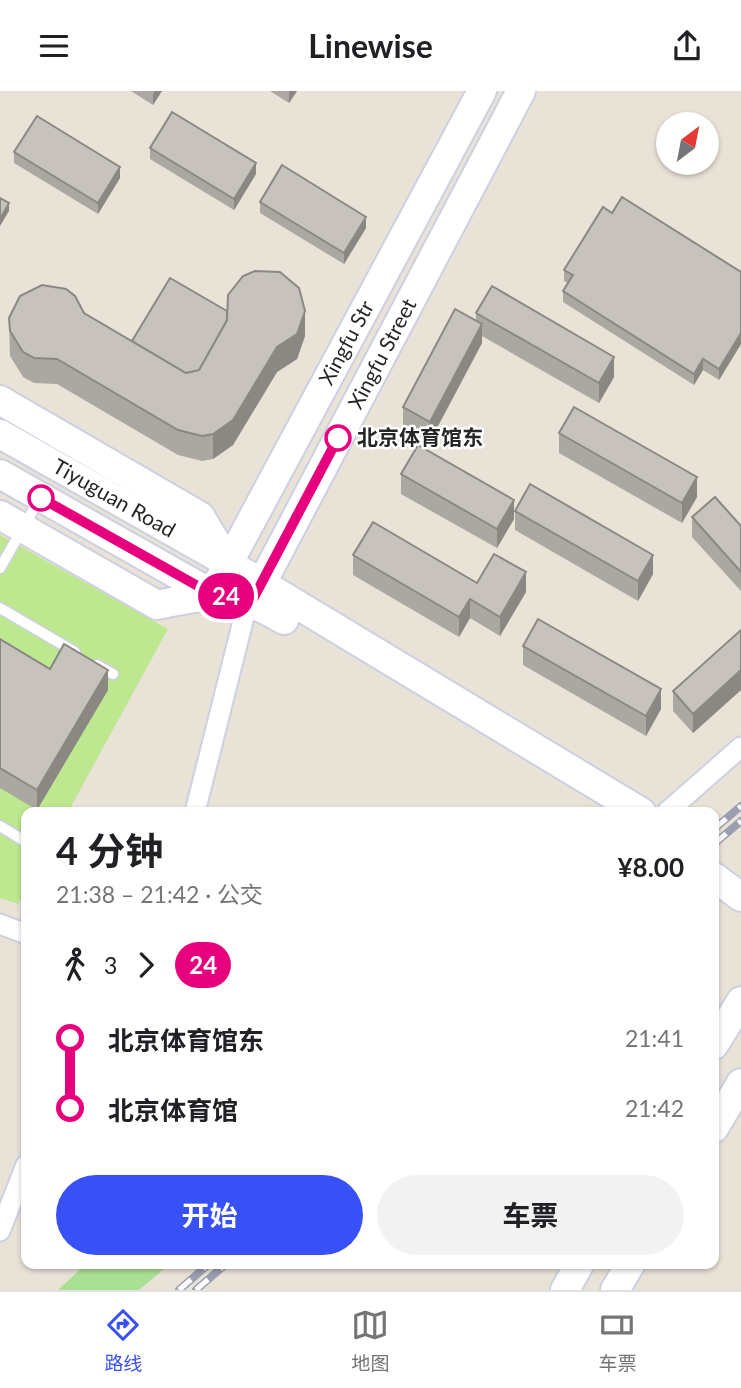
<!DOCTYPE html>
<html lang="zh">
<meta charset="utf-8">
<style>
:root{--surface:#fff;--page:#f2f2f2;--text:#202124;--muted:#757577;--line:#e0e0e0;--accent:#3851f6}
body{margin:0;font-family:Lato,"Noto Sans SC",sans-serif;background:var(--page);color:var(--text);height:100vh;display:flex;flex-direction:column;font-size:26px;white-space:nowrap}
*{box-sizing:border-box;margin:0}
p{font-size:23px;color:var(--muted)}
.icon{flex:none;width:38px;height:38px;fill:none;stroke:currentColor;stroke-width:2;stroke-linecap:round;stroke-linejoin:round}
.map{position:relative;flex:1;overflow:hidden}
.sheet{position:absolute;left:21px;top:716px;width:698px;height:462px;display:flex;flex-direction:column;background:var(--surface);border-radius:14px;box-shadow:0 2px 5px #0004}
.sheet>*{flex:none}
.badge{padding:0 14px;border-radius:23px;font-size:24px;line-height:46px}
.needle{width:46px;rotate:32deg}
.controls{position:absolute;left:656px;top:21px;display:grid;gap:14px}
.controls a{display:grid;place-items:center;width:63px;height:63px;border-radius:50%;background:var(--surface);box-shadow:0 2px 5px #0004;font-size:35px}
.map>.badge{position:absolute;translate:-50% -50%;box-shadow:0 0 0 4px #fff}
.legs{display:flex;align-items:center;gap:10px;height:77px;padding:0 35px;font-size:23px}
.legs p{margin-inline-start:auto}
.summary{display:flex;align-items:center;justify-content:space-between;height:119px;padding:0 35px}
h1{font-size:38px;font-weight:700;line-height:52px}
.action{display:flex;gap:14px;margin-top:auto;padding:14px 35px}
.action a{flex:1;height:80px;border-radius:42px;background:var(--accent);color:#fff;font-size:28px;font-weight:700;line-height:80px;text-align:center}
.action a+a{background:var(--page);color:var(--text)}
ul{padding:0 35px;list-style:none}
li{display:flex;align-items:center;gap:24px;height:70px;font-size:26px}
li i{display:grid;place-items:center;width:10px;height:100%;margin:0 9px;background:currentColor}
li i::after{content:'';width:18px;height:18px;margin:-9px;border:5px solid;border-radius:50%;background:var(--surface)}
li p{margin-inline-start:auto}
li:first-child i{background:linear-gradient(#0000 50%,currentColor 0)}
li:last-child i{background:linear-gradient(currentColor 50%,#0000 0)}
header{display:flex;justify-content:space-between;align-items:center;height:91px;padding:0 35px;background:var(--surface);font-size:32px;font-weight:700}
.dock{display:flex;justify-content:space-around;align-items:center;height:98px;border-top:2px solid var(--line);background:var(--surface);font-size:19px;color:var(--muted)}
.dock a{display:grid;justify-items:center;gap:4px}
.dock .on{color:var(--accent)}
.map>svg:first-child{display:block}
.green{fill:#aae094}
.pitch{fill:#bde88f}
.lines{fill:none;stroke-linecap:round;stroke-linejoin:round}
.lane-casing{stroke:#cdd0e0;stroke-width:13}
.street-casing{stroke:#cdd0e0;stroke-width:23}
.secondary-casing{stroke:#cdd0e0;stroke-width:32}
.lane{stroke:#fff;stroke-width:10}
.street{stroke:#fff;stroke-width:19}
.secondary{stroke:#fff;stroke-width:28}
.rail-casing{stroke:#9b9db1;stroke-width:8}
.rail{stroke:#fff;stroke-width:5;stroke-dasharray:16;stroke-linecap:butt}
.wall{fill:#aba7a1}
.shaded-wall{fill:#8b8883}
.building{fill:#c7c2bb;stroke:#8b8883;stroke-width:2}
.line-1-casing{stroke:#fff;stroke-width:16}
.line-1{stroke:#e6007e;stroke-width:10}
.stop-1-dot{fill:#fff;stroke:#e6007e;stroke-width:3.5}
.labels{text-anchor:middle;stroke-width:5;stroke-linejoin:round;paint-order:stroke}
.street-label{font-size:21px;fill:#262626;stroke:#fff}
.stop-label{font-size:21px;font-weight:bold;fill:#262626;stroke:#fff;text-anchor:start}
</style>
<header><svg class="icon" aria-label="menu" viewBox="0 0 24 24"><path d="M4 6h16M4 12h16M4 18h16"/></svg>Linewise<svg class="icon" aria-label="share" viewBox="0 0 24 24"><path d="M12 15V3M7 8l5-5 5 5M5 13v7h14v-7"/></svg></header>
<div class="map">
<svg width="741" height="1199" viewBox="0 0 741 1199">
<rect width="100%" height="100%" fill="#e9e3d7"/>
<!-- green -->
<polygon class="green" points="86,1173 86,1172 170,1173 139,1199 58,1199"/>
<!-- pitch -->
<polygon class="pitch" points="0,444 168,538 68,721 26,721 26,798 18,813 0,807"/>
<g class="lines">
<defs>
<g id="lane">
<polyline points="0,477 40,407"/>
<polyline points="0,517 75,561"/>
<polyline points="97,574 113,583"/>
<polyline points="0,735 26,751"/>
</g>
<g id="street">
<polyline points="195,721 244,526"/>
<polyline points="667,721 741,656"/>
<polyline points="0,833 26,843"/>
<polyline points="0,1140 26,1074"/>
</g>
<g id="secondary">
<polyline points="0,309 200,425 227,470"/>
<path id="s1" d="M 0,343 L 228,472 L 641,721"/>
<polyline points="0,383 212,503"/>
<path d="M 0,424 L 157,514 C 213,503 232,498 284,529"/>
<path id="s2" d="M 220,488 L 482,0"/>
<path id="s3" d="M 253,509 L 521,0"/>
<polyline points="714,786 741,806"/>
<polyline points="714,954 741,910"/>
<polyline points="714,1037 741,992"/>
<polyline points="565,1199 580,1172"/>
<polyline points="615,1199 631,1172"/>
</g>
</defs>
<!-- lane casing -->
<use href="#lane" class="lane-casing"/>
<!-- street casing -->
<use href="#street" class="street-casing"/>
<!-- secondary casing -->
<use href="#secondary" class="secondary-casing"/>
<!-- lane -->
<use href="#lane" class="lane"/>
<!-- street -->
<use href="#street" class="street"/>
<!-- secondary -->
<use href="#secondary" class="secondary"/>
<defs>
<g id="rail">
<polyline points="714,738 741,715"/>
<polyline points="714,753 741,730"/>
<polyline points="179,1199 210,1172"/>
<polyline points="196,1199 227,1172"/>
</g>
</defs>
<!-- rail casing -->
<use href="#rail" class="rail-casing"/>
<!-- rail -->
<use href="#rail" class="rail"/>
</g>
<!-- wall -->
<g class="wall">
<polygon points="131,0 162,0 153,14"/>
<polygon points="270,0 297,0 289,12"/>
<polygon points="150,57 256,83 234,119 150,68"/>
<polygon points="14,61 120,87 98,123 14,72"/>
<polygon points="260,111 366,137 344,173 260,122"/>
<polygon points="612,122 741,181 741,253 719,289 703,279 694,294 563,211 563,200 568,192 564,190 564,179"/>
<polygon points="227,220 305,245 297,268 277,281 233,354 213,368 202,370 178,364 57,293 34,292 23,286 10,265 9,227 84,222 132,250"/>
<polygon points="476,222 614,286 599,312 482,245 482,252 430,350 403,336 403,316 476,229"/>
<polygon points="559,342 697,406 682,432 559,362"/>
<polygon points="401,383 514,428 497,457 401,403"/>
<polygon points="515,420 653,483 638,510 515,439"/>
<polygon points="692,426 741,435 741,500 692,446"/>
<polygon points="353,464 477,492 526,501 500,545 470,527 459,546 353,484"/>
<polygon points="741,539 741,599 693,642 673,620 673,600"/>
<polygon points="0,548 50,578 108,599 37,719 0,697"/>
<polygon points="523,555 661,618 646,645 523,574"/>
</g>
<!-- shaded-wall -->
<g class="shaded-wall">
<polygon points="155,0 162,0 153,14 153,3"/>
<polygon points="290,0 297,0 289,12 289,1"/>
<polygon points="256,72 256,83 234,119 234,108"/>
<polygon points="120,76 120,87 98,123 98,112"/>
<polygon points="9,112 9,120 0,135 0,128"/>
<polygon points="366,126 366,137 344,173 344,162"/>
<polygon points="305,220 305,245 297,268 277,281 233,354 213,368 213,343 277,256"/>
<polygon points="482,233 482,252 430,350 430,331"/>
<polygon points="741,242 741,253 719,289 719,278"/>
<polygon points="614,266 614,286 599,312 599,292"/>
<polygon points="703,268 703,279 694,294 694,283"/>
<polygon points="697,386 697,406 682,432 682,412"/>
<polygon points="514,409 514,428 497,457 497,438"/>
<polygon points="653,464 653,483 638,510 638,490"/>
<polygon points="526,481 526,501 500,545 500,526"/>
<polygon points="470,508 470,527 459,546 459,526"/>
<polygon points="108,579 108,599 37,719 37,699"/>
<polygon points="741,579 741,599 693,642 693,623"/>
<polygon points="661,598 661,618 646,645 646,625"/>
</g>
<!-- building -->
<g class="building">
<polygon points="172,21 256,72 234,108 150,57"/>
<polygon points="37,25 120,76 98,112 14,61"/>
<polygon points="282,74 366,126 344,162 260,111"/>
<polygon points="622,106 741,181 741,242 719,278 703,268 694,283 563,200 573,184 564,179 603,116 612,122"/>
<polygon points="0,107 9,112 0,128"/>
<polygon points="255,180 280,181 299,197 305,220 297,243 277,256 233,329 213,343 202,345 178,339 57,268 34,267 23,261 10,240 9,227 20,205 42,194 66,198 75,205 84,222 186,282 199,279 227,229 228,204 243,185"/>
<polygon points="170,187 227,220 227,229 199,279 186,282 132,250"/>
<polygon points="492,195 614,266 599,292 476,222"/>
<polygon points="455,218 482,233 430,331 403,316"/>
<polygon points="574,316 697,386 682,412 559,342"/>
<polygon points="418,354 514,409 497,438 401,383"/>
<polygon points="530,393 653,464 638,490 515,420"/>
<polygon points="715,406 741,435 741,481 692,426"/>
<polygon points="373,431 477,492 494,463 526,481 500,526 470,508 459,526 353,464"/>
<polygon points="538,528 661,598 646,625 523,555"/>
<polygon points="741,539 741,579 693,623 673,600"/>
<polygon points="0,548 50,578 64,553 108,579 37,699 0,677"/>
</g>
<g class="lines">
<defs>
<polyline id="line-1" points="41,407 212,503 252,510 338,347"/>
</defs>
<!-- line-1 casing -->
<use href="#line-1" class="line-1-casing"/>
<!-- line-1 -->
<use href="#line-1" class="line-1"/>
</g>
<!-- markers -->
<g class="stop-1-dot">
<circle cx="338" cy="347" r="12"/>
<circle cx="41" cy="407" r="12"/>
</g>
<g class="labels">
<!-- street labels -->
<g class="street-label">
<text dy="7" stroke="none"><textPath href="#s2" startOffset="268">Xingfu Str</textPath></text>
<text dy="7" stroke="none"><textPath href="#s3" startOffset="278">Xingfu Street</textPath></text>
<text dy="7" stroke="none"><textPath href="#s1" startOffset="131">Tiyuguan Road</textPath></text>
</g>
<!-- stop labels -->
<g class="stop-label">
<text x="357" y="354">北京体育馆东</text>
</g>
</g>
</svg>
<div class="controls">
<a><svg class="needle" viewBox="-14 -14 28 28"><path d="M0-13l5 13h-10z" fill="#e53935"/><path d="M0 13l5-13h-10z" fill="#757577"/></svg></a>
</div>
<b class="badge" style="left:226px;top:505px;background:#e6007e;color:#fff">24</b>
<section class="sheet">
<div class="summary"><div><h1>4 分钟</h1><p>21:38 – 21:42 · 公交</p></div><b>¥8.00</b></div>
<div class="legs"><svg class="icon" aria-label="walk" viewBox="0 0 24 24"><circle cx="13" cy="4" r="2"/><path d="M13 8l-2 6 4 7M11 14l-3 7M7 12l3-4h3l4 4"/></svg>3<svg class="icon" aria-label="forward" viewBox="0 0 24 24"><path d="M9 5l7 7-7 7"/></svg><b class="badge" style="background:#e6007e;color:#fff">24</b></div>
<ul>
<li><i style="color:#e6007e"></i><b>北京体育馆东</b><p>21:41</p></li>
<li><i style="color:#e6007e"></i><b>北京体育馆</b><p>21:42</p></li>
</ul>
<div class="action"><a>开始</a><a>车票</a></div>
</section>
</div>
<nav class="dock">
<a class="on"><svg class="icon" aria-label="directions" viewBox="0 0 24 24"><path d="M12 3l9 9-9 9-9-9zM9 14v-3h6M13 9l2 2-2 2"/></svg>路线</a>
<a><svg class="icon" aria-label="map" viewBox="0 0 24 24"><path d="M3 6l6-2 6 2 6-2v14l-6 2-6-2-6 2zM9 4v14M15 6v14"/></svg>地图</a>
<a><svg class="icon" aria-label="tickets" viewBox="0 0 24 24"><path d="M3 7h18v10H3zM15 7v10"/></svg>车票</a>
</nav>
